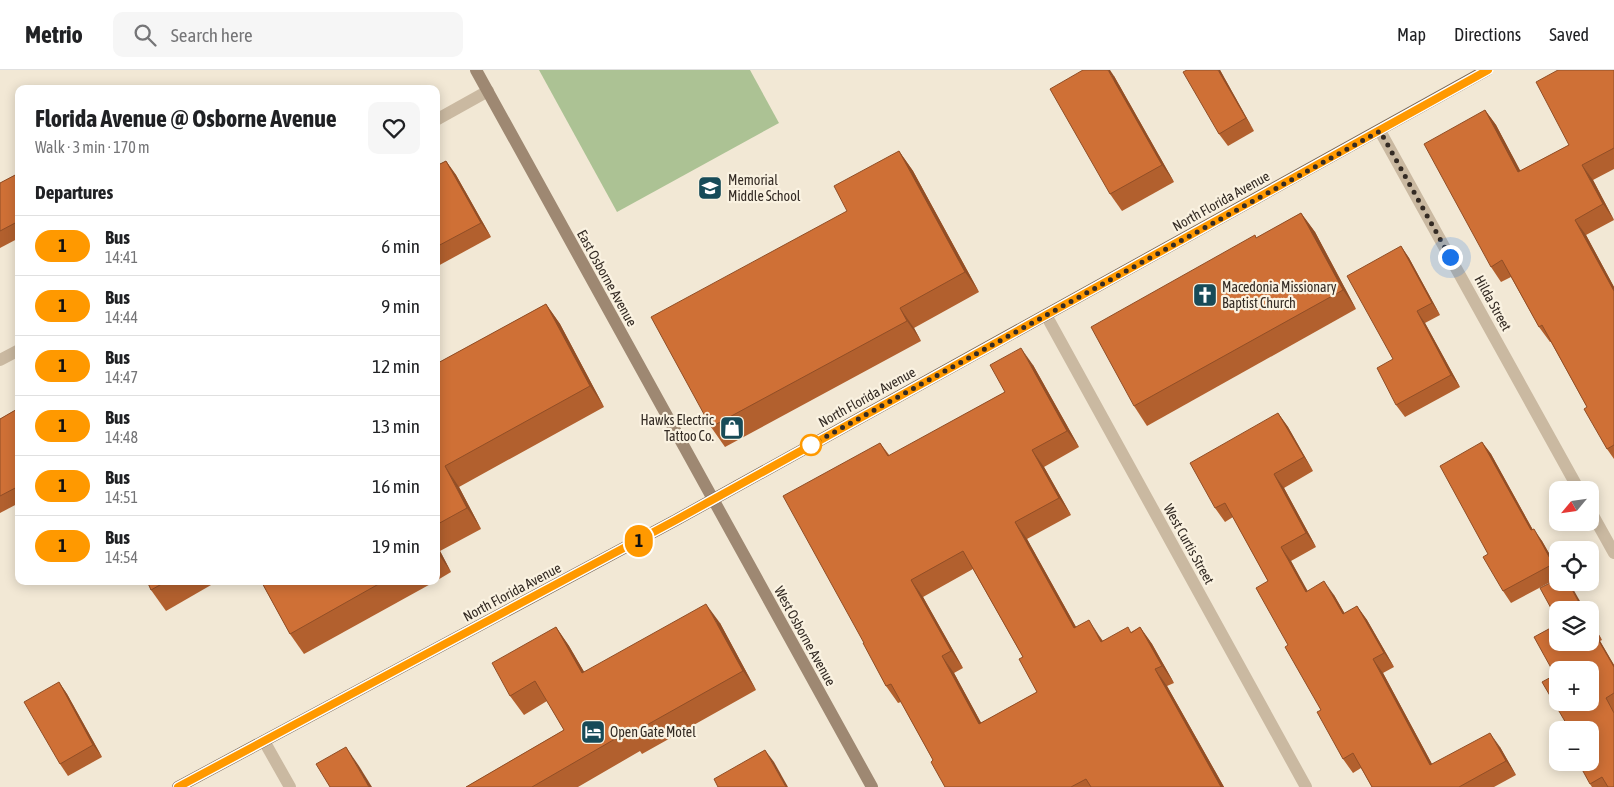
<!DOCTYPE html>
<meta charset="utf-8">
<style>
:root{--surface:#fff;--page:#f6f6f6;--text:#202124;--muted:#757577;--line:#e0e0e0}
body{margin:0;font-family:"Asap Condensed",sans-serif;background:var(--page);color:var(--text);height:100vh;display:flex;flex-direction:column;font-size:19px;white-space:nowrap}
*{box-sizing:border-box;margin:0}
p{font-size:16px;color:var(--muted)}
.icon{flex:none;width:28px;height:28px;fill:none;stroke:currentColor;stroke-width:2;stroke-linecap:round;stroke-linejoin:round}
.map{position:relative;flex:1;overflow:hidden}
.side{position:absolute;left:15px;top:15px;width:425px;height:500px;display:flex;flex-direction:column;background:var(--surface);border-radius:10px;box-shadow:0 2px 12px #0003}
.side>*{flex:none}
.badge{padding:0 10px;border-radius:16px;font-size:18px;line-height:32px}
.needle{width:32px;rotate:241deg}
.controls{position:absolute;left:1549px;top:411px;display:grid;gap:10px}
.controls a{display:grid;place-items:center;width:50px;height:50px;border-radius:10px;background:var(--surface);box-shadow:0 2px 12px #0003;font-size:25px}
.you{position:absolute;width:25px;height:25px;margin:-12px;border:4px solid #fff;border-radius:50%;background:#1a73e8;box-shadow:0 0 0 8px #1a73e833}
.map>.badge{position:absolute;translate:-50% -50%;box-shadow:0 0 0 2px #fff}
h2{padding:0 20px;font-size:19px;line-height:45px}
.round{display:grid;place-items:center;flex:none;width:52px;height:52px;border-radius:10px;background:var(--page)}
.overview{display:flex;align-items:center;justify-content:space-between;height:85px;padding:0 20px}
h1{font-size:24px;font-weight:700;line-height:38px}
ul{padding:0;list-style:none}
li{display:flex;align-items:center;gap:15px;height:60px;padding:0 20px;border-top:1px solid var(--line)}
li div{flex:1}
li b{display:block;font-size:19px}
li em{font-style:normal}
li .badge{min-width:55px;font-weight:700;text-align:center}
header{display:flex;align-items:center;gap:30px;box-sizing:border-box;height:70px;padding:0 25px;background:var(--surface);border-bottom:1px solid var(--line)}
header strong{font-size:24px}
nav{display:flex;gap:28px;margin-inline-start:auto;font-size:18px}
.search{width:350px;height:45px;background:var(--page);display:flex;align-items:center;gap:12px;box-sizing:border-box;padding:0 18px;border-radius:10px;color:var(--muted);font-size:19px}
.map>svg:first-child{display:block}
.green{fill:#acc294}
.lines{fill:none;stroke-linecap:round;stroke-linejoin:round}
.street{stroke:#cab9a1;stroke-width:12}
.secondary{stroke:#9e8872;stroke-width:12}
.primary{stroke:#776554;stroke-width:12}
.wall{fill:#b2602e;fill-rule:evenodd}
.shaded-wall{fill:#914e26}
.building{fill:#cf7036;stroke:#914e26;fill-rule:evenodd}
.line-casing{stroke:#fff;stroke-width:11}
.line{stroke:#f90;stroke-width:8}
.walk{stroke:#342b24;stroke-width:5;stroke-dasharray:0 9}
.stop-dot{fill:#fff;stroke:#f90;stroke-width:2.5}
.labels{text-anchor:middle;stroke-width:4.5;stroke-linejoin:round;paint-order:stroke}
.poi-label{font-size:14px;fill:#342b24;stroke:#faf2e1;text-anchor:start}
.street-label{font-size:14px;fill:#342b24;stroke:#faf2e1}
</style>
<header>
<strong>Metrio</strong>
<div class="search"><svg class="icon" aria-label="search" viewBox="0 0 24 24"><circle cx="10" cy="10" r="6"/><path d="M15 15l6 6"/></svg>Search here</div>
<nav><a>Map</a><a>Directions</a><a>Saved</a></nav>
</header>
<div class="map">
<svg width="1614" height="717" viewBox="0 0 1614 717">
<rect width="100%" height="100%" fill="#f2e8d5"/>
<!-- green -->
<polygon class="green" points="539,0 750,0 779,53 617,142"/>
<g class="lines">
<!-- street -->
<g class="street">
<polyline points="436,50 488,21"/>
<polyline points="1380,61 1579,420"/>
<polyline points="1046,245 1306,717"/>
<polyline points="0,290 19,280"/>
<polyline points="1590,440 1614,483"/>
<polyline points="264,671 290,717"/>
</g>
<!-- secondary -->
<polyline class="secondary" points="476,0 872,717"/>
<!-- primary -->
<polyline class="primary" points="178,717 676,450 1487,0"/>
</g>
<!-- wall -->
<g class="wall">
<polygon points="1220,0 1254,61 1228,76 1219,64"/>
<polygon points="1614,0 1614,99 1593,110 1614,150 1586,165 1614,217 1614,389 1607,379 1587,337 1551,272 1550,272 1539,257 1511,207 1501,212 1491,197 1485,40 1496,55 1520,101 1569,75"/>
<polygon points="1114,6 1174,112 1122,141 1110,124"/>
<polygon points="899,81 913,101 979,222 914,258 921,271 725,377 711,357 847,141"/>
<polygon points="446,91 456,105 491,167 436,197 436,96"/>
<polygon points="19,103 19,168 0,178 0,113"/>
<polygon points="1301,143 1315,162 1356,239 1147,356 1134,336 1257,168"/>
<polygon points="1401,176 1409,188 1440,245 1425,253 1460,317 1405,347 1396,335 1393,289"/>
<polygon points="546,234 560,254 604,337 459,417 481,459 440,481 451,502 436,511 436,294"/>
<path d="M 1033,295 L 1079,377 L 1044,397 L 1071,445 L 1027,469 L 1076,557 L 1100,567 L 1103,571 L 1131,562 L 1140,557 L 1152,574 L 1174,613 L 1167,616 L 1224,717 L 945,717 L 933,690 L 901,632 L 898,633 L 886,616 L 864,573 L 880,373 L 890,386 L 1005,322 ZM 973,499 L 1023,587 L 1037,622 L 981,653 L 954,603 L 963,598 L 923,527 Z"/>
<polygon points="19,338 19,433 0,443 0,349"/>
<polygon points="1278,343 1288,357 1313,401 1284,418 1316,477 1291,491 1307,521 1334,525 1345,544 1357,536 1367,550 1394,597 1383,603 1432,694 1500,677 1516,705 1494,717 1372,717 1361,698 1353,703 1343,689 1321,640 1288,575 1268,511 1233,447 1225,452 1215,438"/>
<polygon points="1482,372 1491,384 1533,460 1542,471 1558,499 1558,508 1511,533 1503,521 1488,484"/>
<polygon points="147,511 218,511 166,541 151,520"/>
<polygon points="261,511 436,511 304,584 290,564"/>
<polygon points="1590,549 1602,570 1600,571 1614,595 1614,717 1592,717 1590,714 1590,692 1555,605"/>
<polygon points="720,553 756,620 642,684 640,681 578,717 466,717 564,660 547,631 524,645 510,626 556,557 569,576 584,602"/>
<polygon points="59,612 67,624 102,687 68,706 60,694"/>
</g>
<!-- shaded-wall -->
<g class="shaded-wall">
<polygon points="1108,0 1110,0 1114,6 1174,112 1162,95"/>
<polygon points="1218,0 1220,0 1254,61 1246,48"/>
<polygon points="1485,40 1496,55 1529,117 1518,102"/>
<polygon points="899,81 913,101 979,222 965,202"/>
<polygon points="446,91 456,105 491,167 481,153"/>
<polygon points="1582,95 1593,110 1614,150 1603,134"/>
<polygon points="1301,143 1315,162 1356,239 1343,220"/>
<polygon points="1575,150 1586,165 1614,217 1614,221"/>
<polygon points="1401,176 1409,188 1440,245 1432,233"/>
<polygon points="546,234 560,254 604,337 590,316"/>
<polygon points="900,238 914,258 921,271 907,251"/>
<polygon points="1417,241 1425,253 1460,317 1451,305"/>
<polygon points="1021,278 1033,295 1079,377 1067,361"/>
<polygon points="1278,343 1288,357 1313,401 1304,387"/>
<polygon points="1482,372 1491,384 1540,473 1531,460"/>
<polygon points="1032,380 1044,397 1071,445 1059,428"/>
<polygon points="445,396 459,417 481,459 467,438"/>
<polygon points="1274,404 1284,418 1316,477 1306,463"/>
<polygon points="1015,452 1027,469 1086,575 1074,558"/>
<polygon points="1534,459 1542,471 1558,499 1558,500 1553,494"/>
<polygon points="436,475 440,481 451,502 437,482 436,480"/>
<polygon points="1281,477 1291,491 1316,536 1306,522"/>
<polygon points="911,510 923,527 963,598 951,581"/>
<polygon points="1324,511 1334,525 1353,558 1343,544"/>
<polygon points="1568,512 1569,512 1572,517 1585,540 1583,540"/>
<polygon points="706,534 720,553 756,620 743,601"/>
<polygon points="1357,536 1367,550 1394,597 1384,583"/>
<polygon points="1590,549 1602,570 1593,558 1590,552"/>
<polygon points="1089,550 1100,567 1113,589 1101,572"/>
<polygon points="556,557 569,576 596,622 582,603"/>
<polygon points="1140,557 1152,574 1174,613 1162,596"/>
<polygon points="1592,559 1600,571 1614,595 1614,597"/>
<polygon points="942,586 954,603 991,671 979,654"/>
<polygon points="1373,589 1383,603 1440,709 1430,695"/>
<polygon points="1155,599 1167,616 1224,717 1221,717"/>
<polygon points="59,612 67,624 102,687 93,675"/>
<polygon points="1490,663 1500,677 1516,705 1506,691"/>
<polygon points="346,677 359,696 372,717 369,717"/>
<polygon points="765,680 774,692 788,717 786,717"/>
</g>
<!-- building -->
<g class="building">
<polygon points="1083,0 1108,0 1162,95 1110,124 1050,19"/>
<polygon points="1187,0 1218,0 1246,48 1219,64 1183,2"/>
<polygon points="1558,0 1614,0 1614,78 1582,95 1603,134 1575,150 1614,221 1614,375 1607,379 1584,339 1587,337 1542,255 1539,257 1502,190 1491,197 1424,74 1485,40 1518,102 1569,75 1536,12"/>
<polygon points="899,81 965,202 900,238 907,251 711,357 651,247 847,141 834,116"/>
<polygon points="446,91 481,153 436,177 436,96"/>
<polygon points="19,103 19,155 18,155 17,152 0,161 0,113"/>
<polygon points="1301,143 1343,220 1134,336 1091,257 1255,165 1256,168"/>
<polygon points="1401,176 1432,233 1417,241 1451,305 1396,335 1377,298 1393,289 1347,206"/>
<polygon points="546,234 590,316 445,396 467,438 436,455 436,294"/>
<path d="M 1021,278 L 1067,361 L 1032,380 L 1059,428 L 1015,452 L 1074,558 L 1089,550 L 1101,572 L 1128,557 L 1131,563 L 1140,557 L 1162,596 L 1155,599 L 1221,717 L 1091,717 L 1086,709 L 1071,717 L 945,717 L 931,692 L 933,690 L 891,614 L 886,616 L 863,573 L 864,573 L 783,426 L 880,373 L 888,386 L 1005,322 L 990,295 ZM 963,481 L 1023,587 L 1019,589 L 1037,622 L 979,654 L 942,586 L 951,581 L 911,510 Z"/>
<polygon points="19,338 19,416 0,426 0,349"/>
<polygon points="1278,343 1304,387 1274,404 1306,463 1281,477 1306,522 1324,511 1343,544 1357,536 1384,583 1373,589 1430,695 1490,663 1506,691 1459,717 1372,717 1353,683 1343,689 1317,642 1321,640 1285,577 1288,575 1256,518 1268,511 1225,433 1215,438 1190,393"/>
<polygon points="1482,372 1531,460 1534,459 1553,494 1503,521 1483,487 1488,484 1440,396"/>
<polygon points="1558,509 1558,512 1568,512 1583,540 1558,540 1558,551 1540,518"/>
<polygon points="147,511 167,511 151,520"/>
<polygon points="261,511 384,511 290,564"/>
<polygon points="706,534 743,601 629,665 627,662 532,717 466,717 564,660 535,611 510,626 492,593 556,557 582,603"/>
<path d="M 1590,552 L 1593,558 L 1592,559 L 1614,597 L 1614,623 L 1606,628 L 1614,643 L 1614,717 L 1608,717 L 1602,707 L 1590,714 L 1578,692 L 1590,692 L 1590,660 L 1570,660 L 1542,612 L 1555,605 L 1534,567 L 1558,554 L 1558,572 L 1590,572 ZM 1558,600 L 1590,600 L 1590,632 L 1558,632 Z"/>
<polygon points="59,612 93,675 60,694 24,632"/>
<polygon points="346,677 369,717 330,717 316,694"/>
<polygon points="765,680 786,717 718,717 714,709"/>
</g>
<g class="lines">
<defs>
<polyline id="line" points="178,717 676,450 1488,0"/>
</defs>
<!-- line casing -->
<use href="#line" class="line-casing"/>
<!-- line -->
<use href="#line" class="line"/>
<!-- walk -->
<polyline class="walk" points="811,375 1380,61 1450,187"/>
</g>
<!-- icons -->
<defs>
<symbol id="school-square" viewBox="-11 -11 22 22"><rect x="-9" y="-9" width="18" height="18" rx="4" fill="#174b58" stroke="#faf2e1"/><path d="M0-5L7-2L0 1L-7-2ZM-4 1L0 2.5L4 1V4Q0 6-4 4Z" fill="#fff"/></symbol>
<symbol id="church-square" viewBox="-11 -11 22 22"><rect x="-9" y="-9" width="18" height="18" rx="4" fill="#174b58" stroke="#faf2e1"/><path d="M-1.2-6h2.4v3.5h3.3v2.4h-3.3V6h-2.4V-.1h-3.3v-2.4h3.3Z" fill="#fff"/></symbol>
<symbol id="shop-square" viewBox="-11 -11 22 22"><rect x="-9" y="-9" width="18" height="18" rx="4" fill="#174b58" stroke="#faf2e1"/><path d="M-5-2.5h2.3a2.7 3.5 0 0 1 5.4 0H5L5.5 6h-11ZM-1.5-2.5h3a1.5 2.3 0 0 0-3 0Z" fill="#fff"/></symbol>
<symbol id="hotel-square" viewBox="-11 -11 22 22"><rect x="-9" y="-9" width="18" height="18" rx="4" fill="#174b58" stroke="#faf2e1"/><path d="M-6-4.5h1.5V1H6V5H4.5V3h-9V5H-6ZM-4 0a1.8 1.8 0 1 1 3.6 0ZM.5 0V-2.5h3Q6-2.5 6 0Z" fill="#fff"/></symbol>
</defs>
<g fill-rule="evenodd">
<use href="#school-square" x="696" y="104" width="28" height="28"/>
<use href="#church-square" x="1191" y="211" width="28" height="28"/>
<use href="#shop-square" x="718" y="344" width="28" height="28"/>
<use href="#hotel-square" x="579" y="648" width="28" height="28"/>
</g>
<!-- markers -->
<circle class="stop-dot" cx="811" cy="375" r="10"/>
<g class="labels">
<!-- poi labels -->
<g class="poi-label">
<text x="728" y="115">Memorial<tspan x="728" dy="16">Middle School</tspan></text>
<text x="1222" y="222">Macedonia Missionary<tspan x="1222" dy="16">Baptist Church</tspan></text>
<text x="714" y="355" text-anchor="end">Hawks Electric<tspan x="714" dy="16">Tattoo Co.</tspan></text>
<text x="610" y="667">Open Gate Motel</text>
</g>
<!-- street labels -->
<g class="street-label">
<text transform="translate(1221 131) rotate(-29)" y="5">North Florida Avenue</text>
<text transform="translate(607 208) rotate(61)" y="5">East Osborne Avenue</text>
<text transform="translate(1493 233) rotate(61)" y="5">Hilda Street</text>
<text transform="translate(867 327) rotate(-29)" y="5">North Florida Avenue</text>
<text transform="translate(1189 474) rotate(61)" y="5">West Curtis Street</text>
<text transform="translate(512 522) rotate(-28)" y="5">North Florida Avenue</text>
<text transform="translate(805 566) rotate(61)" y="5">West Osborne Avenue</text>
</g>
</g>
</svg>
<div class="controls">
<a><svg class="needle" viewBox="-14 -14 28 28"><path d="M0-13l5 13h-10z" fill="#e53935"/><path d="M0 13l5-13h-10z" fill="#757577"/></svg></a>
<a><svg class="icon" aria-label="locate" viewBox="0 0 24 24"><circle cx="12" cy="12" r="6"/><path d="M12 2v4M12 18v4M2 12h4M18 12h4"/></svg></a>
<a><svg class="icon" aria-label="layers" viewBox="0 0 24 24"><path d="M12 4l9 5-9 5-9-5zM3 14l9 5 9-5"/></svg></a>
<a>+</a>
<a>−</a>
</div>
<div class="you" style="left:1450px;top:187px"></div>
<b class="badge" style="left:639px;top:471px;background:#f90;color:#111">1</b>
<section class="side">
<div class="overview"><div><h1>Florida Avenue @ Osborne Avenue</h1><p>Walk · 3 min · 170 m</p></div><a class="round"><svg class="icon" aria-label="heart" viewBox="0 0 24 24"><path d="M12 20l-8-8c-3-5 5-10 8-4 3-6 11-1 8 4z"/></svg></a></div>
<h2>Departures</h2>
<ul>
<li><span class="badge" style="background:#f90;color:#111">1</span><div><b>Bus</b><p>14:41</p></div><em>6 min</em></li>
<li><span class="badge" style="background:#f90;color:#111">1</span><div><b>Bus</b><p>14:44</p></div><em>9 min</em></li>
<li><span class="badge" style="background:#f90;color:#111">1</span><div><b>Bus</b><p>14:47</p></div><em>12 min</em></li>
<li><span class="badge" style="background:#f90;color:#111">1</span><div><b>Bus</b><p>14:48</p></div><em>13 min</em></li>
<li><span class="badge" style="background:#f90;color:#111">1</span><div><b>Bus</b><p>14:51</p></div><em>16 min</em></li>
<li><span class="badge" style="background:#f90;color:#111">1</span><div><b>Bus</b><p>14:54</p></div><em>19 min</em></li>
</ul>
</section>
</div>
